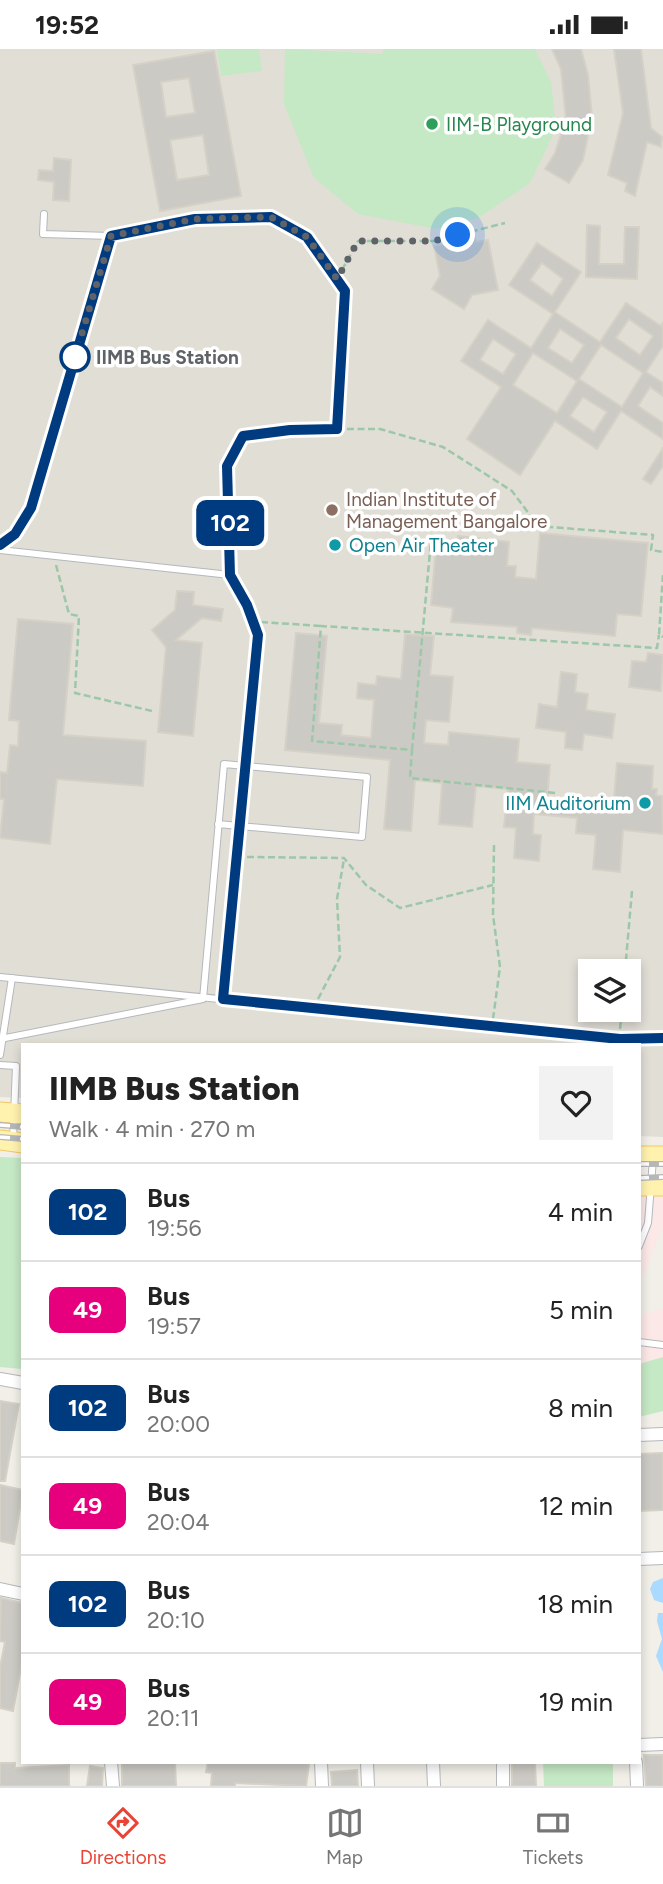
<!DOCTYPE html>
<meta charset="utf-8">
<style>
:root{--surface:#fff;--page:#f2f2f2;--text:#222;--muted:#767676;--line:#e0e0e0;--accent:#ea4335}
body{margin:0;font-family:Figtree,sans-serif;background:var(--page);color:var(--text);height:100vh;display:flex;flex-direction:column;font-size:26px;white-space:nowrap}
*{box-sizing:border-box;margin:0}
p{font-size:23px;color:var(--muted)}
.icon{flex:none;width:38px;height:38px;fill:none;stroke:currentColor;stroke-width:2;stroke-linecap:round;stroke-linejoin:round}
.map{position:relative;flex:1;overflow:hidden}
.side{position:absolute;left:21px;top:994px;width:620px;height:721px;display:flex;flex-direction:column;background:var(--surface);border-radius:0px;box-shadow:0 4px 10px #0003}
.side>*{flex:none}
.badge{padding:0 14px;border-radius:10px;font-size:24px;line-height:46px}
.controls{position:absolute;left:578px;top:910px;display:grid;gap:14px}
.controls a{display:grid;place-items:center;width:63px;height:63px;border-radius:0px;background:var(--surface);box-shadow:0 4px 10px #0003;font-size:35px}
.you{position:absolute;width:35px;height:35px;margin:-18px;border:5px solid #fff;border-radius:50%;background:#1a73e8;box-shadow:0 0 0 10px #1a73e833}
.map>.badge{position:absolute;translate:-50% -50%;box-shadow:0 0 0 4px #fff}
.round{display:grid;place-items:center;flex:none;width:74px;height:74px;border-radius:0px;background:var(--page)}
.headline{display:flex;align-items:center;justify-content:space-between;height:119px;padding:0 28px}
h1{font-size:33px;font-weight:800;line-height:52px}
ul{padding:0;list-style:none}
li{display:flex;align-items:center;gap:21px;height:98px;padding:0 28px;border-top:2px solid var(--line)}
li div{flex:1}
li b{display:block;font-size:26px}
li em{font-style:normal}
li .badge{min-width:77px;font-weight:700;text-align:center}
.status{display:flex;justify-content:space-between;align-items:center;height:49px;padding:0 35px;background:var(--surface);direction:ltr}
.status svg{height:19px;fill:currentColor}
.tab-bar{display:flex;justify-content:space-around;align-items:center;height:98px;border-top:2px solid var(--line);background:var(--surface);font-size:19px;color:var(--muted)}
.tab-bar a{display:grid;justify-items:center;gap:4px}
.tab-bar .current{color:var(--accent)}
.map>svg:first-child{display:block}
.education{fill:#e1ded6;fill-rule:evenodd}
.medical{fill:#fce8e6}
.green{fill:#c5e8c5}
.water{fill:#aadaff}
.building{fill:#cccac5;stroke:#d6d1c6;stroke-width:2;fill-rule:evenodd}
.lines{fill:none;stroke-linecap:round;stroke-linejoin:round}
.service-casing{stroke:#b5b8bc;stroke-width:8}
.minor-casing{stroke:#b5b8bc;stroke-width:14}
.primary-casing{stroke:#f2c960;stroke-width:21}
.path{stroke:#9cc7a9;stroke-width:2.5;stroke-dasharray:7 3.5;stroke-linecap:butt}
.service{stroke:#fff;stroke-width:6}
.minor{stroke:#fff;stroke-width:12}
.primary{stroke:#fff2af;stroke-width:19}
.rail-casing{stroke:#b6b7b8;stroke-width:6}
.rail{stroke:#fff;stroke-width:3.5;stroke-dasharray:10;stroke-linecap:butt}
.line-casing{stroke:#fff;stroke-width:16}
.line{stroke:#003b80;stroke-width:10}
.walk{stroke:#5f6368;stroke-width:7;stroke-dasharray:0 12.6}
.leisure-dot{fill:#2e9e5b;stroke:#fff;stroke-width:2.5}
.stop-dot{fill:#fff;stroke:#003b80;stroke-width:3.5}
.education-dot{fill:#8d6e63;stroke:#fff;stroke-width:2.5}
.culture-dot{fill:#0f9aa8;stroke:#fff;stroke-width:2.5}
.labels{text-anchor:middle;stroke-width:7;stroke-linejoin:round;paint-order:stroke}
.leisure-label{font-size:19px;fill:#27864d;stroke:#fff;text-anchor:start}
.stop-label{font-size:19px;font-weight:bold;fill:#5f6368;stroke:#fff;text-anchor:start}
.education-label{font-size:19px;fill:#785e54;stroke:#fff;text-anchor:start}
.culture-label{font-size:19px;fill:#0d838f;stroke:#fff;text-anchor:start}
</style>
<div class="status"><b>19:52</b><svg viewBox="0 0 49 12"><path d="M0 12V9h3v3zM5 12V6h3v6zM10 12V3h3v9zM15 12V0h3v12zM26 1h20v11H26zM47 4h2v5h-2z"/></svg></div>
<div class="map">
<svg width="663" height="1737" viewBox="0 0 663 1737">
<rect width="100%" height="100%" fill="#f1efe8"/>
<!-- education -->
<path class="education" d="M 0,0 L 663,0 L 663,1088 L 639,1087 L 639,996 L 23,996 L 23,1049 L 0,1048 ZM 590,922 L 628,922 L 628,961 L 590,961 Z"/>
<!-- medical -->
<g class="medical">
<polygon points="639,1143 663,1144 663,1178 639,1236"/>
<polygon points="663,1260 663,1308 639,1315 639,1266"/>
</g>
<!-- green -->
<g class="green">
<polygon points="217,0 259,0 262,22 221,27"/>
<polygon points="285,0 383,5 383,0 535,0 551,33 556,79 530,134 478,169 437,180 358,165 314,129 284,55"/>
<polygon points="0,1108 23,1109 22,1320 0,1318"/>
<polygon points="663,1308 663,1362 639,1368 639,1315"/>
<polygon points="543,1713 613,1713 613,1737 544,1737"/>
</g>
<!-- water -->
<g class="water">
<polygon points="663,1529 663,1554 654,1551 650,1540 653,1533"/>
<polygon points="658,1564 663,1564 663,1623 656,1607 662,1590 657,1572"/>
</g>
<!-- building -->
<g class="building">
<polygon points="552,0 581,0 588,26 592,68 583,111 569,134 545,120 555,104 566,70 561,20"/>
<polygon points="614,0 641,0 651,79 662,88 661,98 647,93 635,147 625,142 627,134 608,126 623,64"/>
<path d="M 214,2 L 241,147 L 160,162 L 133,16 ZM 189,29 L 195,64 L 166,68 L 161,33 ZM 203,86 L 209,126 L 177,131 L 170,91 Z"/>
<polygon points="54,109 71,111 69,152 53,151 54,133 38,131 39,121 53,122"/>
<polygon points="587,176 600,177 599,215 624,215 625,178 639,178 637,230 586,228"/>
<polygon points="475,189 476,193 488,191 498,241 472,246 464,260 432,240 440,227 434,197"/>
<path d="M 537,194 L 581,223 L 555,263 L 600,293 L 626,254 L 661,277 L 663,273 L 663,297 L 646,323 L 663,334 L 663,347 L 650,338 L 638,357 L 663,374 L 663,390 L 621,362 L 597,400 L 555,372 L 520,426 L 467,390 L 501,338 L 461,312 L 488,271 L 531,299 L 553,265 L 509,236 ZM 542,214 L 563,230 L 552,247 L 530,231 ZM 629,270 L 653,287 L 640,306 L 616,289 ZM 560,280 L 584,296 L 572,314 L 548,299 ZM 493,290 L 516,305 L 503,325 L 480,311 ZM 601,296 L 643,324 L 622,358 L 579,330 ZM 533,304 L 577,332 L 557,364 L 513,336 ZM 583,348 L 607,363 L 594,383 L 570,367 Z"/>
<polygon points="663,399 663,417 651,435 643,430"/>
<polygon points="540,484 648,494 641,567 617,565 615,587 532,579 531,586 517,584 517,578 451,573 453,559 431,556 436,499 459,499 458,487 509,493 507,517 516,517 515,528 536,530"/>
<polygon points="177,542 194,543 193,556 223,560 221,572 202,569 176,591 202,594 193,687 158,683 166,598 152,581 175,561"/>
<polygon points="18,570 73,575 63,686 146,692 143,737 57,730 50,795 0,789 4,750 0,750 0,723 7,724 10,696 18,697 19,672 9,671"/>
<polygon points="296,584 327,587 319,674 342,676 341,686 371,689 374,651 357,649 358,634 376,636 377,627 401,630 405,585 434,587 430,626 453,628 449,673 426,671 424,694 448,696 449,683 519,690 517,713 550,716 547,751 607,756 608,749 614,750 617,714 653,717 652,740 657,740 656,746 662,747 663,785 623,781 620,823 593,820 596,786 576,784 577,769 534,765 533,785 541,786 539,812 514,809 516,779 504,778 508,740 476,737 472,778 439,775 442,734 415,731 411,782 384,780 390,711 285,701"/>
<polygon points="648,604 663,606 661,642 629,638 632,612 646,613"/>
<polygon points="561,623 577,625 575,643 588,645 586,661 615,665 612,689 584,685 582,701 565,699 566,683 536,679 539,655 557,658"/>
<polygon points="0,1352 19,1355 5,1432 0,1432"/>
<polygon points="663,1404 663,1461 639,1462 639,1405"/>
<polygon points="0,1436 23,1441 14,1495 0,1492"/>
<polygon points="1,1549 23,1554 23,1608 13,1662 0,1659 0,1618 5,1593 0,1592"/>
<polygon points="644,1706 663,1706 663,1737 646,1737"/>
<polygon points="122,1713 175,1713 176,1737 122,1737"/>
<polygon points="208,1713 293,1713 309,1715 306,1737 235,1734 235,1737 211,1737 212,1724 206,1723"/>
<polygon points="512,1713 535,1713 536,1737 512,1737"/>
<polygon points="0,1714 15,1714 15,1719 69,1716 69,1737 0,1737"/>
<polygon points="90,1717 103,1719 102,1737 87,1737"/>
<polygon points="357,1721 358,1737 332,1737 331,1723"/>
</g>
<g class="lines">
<defs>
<g id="service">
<polyline points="44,165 43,185 111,187 195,170 271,168 307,188 345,242 337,380 291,381 243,387 227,417 230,526"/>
<polyline points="0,497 15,485 31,459 111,187"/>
<polyline points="0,501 230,526 247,556 258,586 223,950"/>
<polyline points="0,928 619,990 663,989"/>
<polyline points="0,990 203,950 224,715 367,728 362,788 218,775"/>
<polyline points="0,1006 12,929"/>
<polyline points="0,1016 16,1017 13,1091"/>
<polyline points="639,1197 648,1174 653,1110"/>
<polyline points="639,1293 663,1296"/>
</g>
<g id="minor">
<polyline points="0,1330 23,1334"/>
<polyline points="639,1386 663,1385"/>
<polyline points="639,1510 663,1509"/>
<polyline points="0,1540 23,1545"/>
<polyline points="639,1696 663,1695"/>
<polyline points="111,1713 113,1737"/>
<polyline points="321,1713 322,1737"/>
<polyline points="367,1713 368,1737"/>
<polyline points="433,1713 434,1737"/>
<polyline points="503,1713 503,1737"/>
<polyline points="636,1713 637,1737"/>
</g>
<g id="primary">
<polyline points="0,1063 23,1065"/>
<polyline points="0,1091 23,1094"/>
<polyline points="639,1107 663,1107"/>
<polyline points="639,1137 663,1137"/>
</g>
</defs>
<!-- service casing -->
<use href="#service" class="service-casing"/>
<!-- minor casing -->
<use href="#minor" class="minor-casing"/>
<!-- primary casing -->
<use href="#primary" class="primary-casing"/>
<!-- path -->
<g class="path">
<polyline points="342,221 358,192 434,192 505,174"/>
<polyline points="347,380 380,380 443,398 512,442 538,477"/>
<polyline points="56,516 69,565 79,567 75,644 152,662"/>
<polyline points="663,526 659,586 663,588"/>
<polyline points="261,573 321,577"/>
<polyline points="412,701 433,469 653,486 651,501 663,503"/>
<polyline points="555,744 410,729 412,701 312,692 321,577 657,599 659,586"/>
<polyline points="247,808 344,809 366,836 400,859 493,836"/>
<polyline points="625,922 632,842"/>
<polyline points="318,950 340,908 337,850 344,810"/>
<polyline points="493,970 500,918 493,866 494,796"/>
<polyline points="620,980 622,961"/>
</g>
<!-- service -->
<use href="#service" class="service"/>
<!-- minor -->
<use href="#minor" class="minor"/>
<!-- primary -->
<use href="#primary" class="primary"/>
<defs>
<g id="rail">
<polyline points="0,1076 23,1078"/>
<polyline points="0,1088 23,1090"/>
<polyline points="639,1115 663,1115"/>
<polyline points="639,1129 663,1128"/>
</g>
</defs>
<!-- rail casing -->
<use href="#rail" class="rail-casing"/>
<!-- rail -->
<use href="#rail" class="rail"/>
</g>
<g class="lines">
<defs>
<polyline id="line" points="0,496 15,485 31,459 111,187 195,170 271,168 307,188 345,242 337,380 290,381 243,387 227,417 230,526 247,556 258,586 223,950 620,990 663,989"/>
</defs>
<!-- line casing -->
<use href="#line" class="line-casing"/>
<!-- line -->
<use href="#line" class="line"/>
<!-- walk -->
<polyline class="walk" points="75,308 111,187 195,170 271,168 307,188 337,230 358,192 434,192 458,186"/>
</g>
<!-- markers -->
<circle class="leisure-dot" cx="432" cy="75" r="7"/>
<circle class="stop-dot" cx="75" cy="308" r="14"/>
<circle class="education-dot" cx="332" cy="461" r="7"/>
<g class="culture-dot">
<circle cx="335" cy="496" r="7"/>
<circle cx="645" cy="754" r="7"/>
</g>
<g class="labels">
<!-- leisure labels -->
<g class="leisure-label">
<text x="446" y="82">IIM-B Playground</text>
</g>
<!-- stop labels -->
<g class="stop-label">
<text x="96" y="315">IIMB Bus Station</text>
</g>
<!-- education labels -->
<g class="education-label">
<text x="346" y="457">Indian Institute of<tspan x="346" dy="22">Management Bangalore</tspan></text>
</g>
<!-- culture labels -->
<g class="culture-label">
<text x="349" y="503">Open Air Theater</text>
<text x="631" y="761" text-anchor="end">IIM Auditorium</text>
</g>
</g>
</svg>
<div class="controls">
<a><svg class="icon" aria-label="layers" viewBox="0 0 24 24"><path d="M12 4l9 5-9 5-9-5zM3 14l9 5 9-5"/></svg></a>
</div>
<div class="you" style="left:458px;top:186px"></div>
<b class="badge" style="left:230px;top:474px;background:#003b80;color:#fff">102</b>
<section class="side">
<div class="headline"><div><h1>IIMB Bus Station</h1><p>Walk · 4 min · 270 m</p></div><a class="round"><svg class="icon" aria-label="heart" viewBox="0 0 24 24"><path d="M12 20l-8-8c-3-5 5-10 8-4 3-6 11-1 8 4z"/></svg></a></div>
<ul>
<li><span class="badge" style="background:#003b80;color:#fff">102</span><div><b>Bus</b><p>19:56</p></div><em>4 min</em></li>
<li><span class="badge" style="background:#e6007e;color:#fff">49</span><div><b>Bus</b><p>19:57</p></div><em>5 min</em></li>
<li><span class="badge" style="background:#003b80;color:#fff">102</span><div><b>Bus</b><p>20:00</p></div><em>8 min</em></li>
<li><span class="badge" style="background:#e6007e;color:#fff">49</span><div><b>Bus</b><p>20:04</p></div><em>12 min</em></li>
<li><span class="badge" style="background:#003b80;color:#fff">102</span><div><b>Bus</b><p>20:10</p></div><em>18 min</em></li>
<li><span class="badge" style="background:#e6007e;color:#fff">49</span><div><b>Bus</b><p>20:11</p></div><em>19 min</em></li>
</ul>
</section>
</div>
<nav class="tab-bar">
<a class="current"><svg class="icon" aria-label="directions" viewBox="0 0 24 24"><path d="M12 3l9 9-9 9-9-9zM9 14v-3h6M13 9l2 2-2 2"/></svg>Directions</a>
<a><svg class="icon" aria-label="map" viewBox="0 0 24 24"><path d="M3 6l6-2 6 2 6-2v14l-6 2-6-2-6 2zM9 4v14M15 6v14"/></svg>Map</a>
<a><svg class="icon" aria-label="tickets" viewBox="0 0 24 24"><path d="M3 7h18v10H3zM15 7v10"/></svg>Tickets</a>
</nav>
